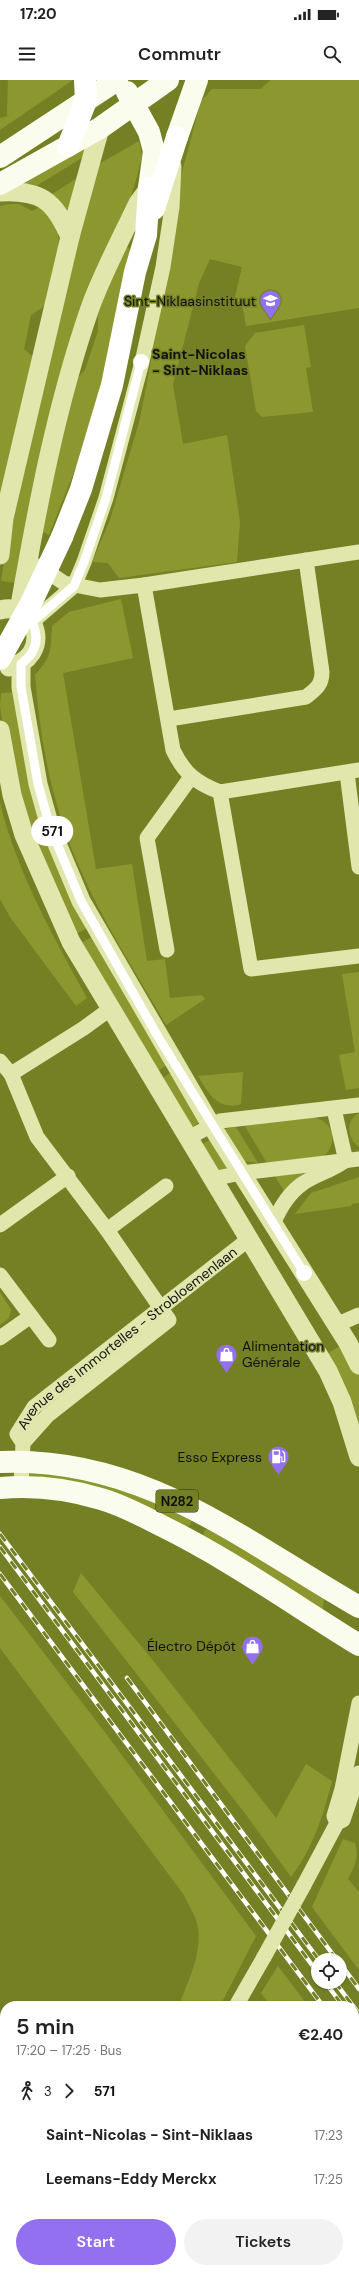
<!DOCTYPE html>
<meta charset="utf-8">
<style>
:root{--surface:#fff;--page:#f2f2f2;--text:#222;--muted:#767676;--accent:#9370f0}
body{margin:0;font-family:"DM Sans",sans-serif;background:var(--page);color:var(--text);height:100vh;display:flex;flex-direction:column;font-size:15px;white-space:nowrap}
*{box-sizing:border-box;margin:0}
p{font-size:13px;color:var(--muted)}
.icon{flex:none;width:22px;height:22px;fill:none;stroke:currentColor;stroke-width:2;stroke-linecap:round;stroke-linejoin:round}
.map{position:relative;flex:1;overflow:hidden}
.details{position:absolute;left:0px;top:1921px;width:359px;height:272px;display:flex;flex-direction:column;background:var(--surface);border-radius:16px 16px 0 0;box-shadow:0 1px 3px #0004}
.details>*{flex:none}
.badge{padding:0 8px;border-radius:13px;font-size:14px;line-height:26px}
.buttons{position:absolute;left:311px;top:1873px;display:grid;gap:8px}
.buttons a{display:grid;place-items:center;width:36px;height:36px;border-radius:50%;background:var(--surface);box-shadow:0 1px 3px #0004;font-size:20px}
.map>.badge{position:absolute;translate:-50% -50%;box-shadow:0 0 0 2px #fff}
.legs{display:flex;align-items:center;gap:6px;height:44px;padding:0 16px;font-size:13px}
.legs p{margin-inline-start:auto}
.summary{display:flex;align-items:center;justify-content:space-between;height:68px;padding:0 16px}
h1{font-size:22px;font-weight:600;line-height:30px}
.button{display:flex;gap:8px;margin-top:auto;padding:8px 16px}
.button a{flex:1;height:46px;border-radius:24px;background:var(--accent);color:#fff;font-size:16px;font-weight:600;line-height:46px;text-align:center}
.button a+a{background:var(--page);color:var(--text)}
ul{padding:0 16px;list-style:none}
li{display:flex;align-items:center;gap:14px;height:44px;font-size:15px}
li i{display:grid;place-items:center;width:6px;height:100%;margin:0 5px;background:currentColor}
li i::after{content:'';width:10px;height:10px;margin:-5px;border:3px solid;border-radius:50%;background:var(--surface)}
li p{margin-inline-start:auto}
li:first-child i{background:linear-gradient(#0000 50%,currentColor 0)}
li:last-child i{background:linear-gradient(currentColor 50%,#0000 0)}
.status{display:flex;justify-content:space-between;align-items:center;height:28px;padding:0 20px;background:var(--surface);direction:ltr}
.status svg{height:11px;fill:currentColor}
header{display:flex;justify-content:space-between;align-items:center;height:52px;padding:0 16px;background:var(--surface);font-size:18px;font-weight:600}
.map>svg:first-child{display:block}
.green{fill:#8c982f}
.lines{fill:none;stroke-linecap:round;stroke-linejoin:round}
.minor{stroke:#e0e6ac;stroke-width:15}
.tertiary{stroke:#e0e6ac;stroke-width:19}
.primary{stroke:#fafded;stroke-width:22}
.motorway{stroke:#fff;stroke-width:22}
.rail-casing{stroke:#fff;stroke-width:4.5}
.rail{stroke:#758025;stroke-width:3;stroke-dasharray:9;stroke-linecap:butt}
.minor-bridge{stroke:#e0e6ac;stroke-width:15}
.motorway-bridge{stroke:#fff;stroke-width:22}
.line-1-casing{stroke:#fff;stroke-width:9}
.line-1{stroke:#fff;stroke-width:6}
.stop-1-dot{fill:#fff;stroke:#fff;stroke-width:2}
.labels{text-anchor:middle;stroke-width:3;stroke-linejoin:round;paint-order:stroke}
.shield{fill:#758025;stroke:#2f3217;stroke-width:1}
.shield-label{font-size:13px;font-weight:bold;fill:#111}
.poi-label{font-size:14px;fill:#111;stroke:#758025;text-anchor:end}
.stop-label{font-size:14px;font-weight:bold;fill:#111;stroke:#758025;text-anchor:start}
.street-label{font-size:14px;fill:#111;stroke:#758025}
</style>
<div class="status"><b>17:20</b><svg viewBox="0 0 49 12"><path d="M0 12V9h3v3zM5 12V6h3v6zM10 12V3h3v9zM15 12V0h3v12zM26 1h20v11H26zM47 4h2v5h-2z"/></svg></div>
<header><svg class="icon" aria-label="menu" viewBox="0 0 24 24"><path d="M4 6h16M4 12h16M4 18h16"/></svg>Commutr<svg class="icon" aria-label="search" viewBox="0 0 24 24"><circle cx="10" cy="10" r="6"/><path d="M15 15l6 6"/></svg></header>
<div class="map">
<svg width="359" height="2193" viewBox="0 0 359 2193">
<rect width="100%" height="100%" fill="#758025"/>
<!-- green -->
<g class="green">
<polygon points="8,0 73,0 0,50 0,38 7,36"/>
<polygon points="271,0 359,0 359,228 246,246 242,223 234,221 242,187 210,179 199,203 173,305 183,364 227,355 240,442 237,482 119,498 108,483 92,482 110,440 140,339 170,181 181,96 201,21 212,9 260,9"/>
<polygon points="139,61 142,76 137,96 17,503 1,501 14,418 97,85"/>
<polygon points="84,66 85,76 33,108 24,103"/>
<polygon points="79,97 69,138 49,116"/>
<polygon points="9,124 19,124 32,131 44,125 58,152 59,170 48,224 31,235 24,269 34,278 0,424 0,126"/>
<polygon points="124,166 129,168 130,171 115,255 82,372 49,455 39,450 72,304 85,290 98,251 98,235 104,208"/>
<polygon points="304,245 311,287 306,288 313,332 262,337 256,331 245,266 255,253"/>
<path d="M 121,519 L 133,578 L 63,593 L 96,789 L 132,784 L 147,881 L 165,879 L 170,918 L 202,915 L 205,919 L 166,945 C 137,894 104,844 81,791 C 53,729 40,663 35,595 C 53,575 50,571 52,546 L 69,532 Z"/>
<polygon points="17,612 89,847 73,856 31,763 5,657 0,626 1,613"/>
<path d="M 0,722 C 16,791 53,856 87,918 L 76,926 L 10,837 L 0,819 Z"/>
<polygon points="94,856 169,984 154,993 77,865"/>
<polygon points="359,892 359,1008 346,1010 339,975 355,972 342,894"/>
<polygon points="175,990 202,1041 190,1048 158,1001"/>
<path d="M 243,992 L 241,1024 C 218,1031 208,1013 198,996 Z"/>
<path d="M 359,1033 L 359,1067 C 347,1059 345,1040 359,1033 Z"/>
<path d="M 305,1037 C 330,1035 342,1059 323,1077 L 268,1085 L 245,1046 Z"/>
<polygon points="236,1047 258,1083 244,1081 225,1049"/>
<polygon points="214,1057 230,1086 216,1094 200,1066"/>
<polygon points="304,1092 286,1114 275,1096"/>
<polygon points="359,1097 359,1123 352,1124 351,1126 295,1134 311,1113"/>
<polygon points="0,1212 11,1230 9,1238 0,1245"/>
<polygon points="343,1264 359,1295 359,1355 324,1276"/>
<polygon points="29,1393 88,1395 193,1438 190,1445 186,1447 29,1398"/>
<polygon points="211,1447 325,1516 322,1532 203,1456 205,1450"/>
<path d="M 81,1493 L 155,1583 L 276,1738 L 306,1684 L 332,1701 C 323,1736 313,1768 291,1797 L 247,1736 L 73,1512 Z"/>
<path d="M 0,1516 L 104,1651 L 256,1856 L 220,1926 L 179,1926 C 188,1900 204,1871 197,1843 C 194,1833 188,1824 184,1815 L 0,1568 Z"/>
<path d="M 343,1759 L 355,1763 C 359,1778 355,1786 348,1799 L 359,1812 L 359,1890 L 312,1827 Z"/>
<polygon points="278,1886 308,1926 271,1926 261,1913"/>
<polygon points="354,1988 359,1994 359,2050 354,2043"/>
</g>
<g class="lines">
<!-- minor -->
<g class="minor">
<polyline points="39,486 64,503 100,510 144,505 359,472"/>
<path d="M 144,505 L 173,670 C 184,693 196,703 220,712 L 359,690"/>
<polyline points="32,542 74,506 84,482 106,418 142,282 163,187 172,127 174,86"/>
<path d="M 169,639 L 306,617 C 316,609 322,605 322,592 L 306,480"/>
<polyline points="347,693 359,787"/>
<polyline points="220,712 251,889 359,876"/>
<polyline points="167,870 147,758 191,697"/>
<polyline points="0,981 11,994"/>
<polyline points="334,1029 346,1081"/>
<polyline points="188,1058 220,1041 359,1025"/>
<polyline points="212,1099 241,1093 359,1079"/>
<path d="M 273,1144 C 279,1130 289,1113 302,1104 C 314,1095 331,1091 343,1082"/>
<polyline points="0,1145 68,1096"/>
<polyline points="107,1150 166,1106"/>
<polyline points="0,1195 49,1260"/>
<polyline points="336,1245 359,1235"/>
<polyline points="0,1258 31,1236"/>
<polyline points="23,1363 48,1335 169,1240 107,1150 37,1057 11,994 84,948 110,929"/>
<path id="s1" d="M 21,1405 L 23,1363 L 17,1354 L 34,1327 L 249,1159"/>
<polyline points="337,1743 334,1736 342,1709 359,1623"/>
<polyline points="304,1805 337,1743 343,1740 359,1693"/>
<polyline points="236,1926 264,1877"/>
<polyline points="130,2193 131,2188"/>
</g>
<!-- tertiary -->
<g class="tertiary">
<path d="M 0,112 C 41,110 54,120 70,157"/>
<polyline points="0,475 4,438 70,157 100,48"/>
<path d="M 0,530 C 38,520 53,578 9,587"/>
<path d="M 19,531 C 37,428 56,326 90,228 C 103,192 122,157 138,123 L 149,108"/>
<polyline points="21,584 21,607 38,704 50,747 81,821 211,1045 348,1263 359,1285"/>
<polyline points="0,650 12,715 24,755 71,862 328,1291 342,1322 359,1377"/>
</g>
<!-- primary -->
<g class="primary">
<polyline points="127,12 149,52 154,71 149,108"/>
<polyline points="177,57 197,0"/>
<polyline points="0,77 117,0"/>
<polyline points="0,104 100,48 168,0"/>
<path d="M 0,1382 C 143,1376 242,1460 359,1527"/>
<path d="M 0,1408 C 35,1405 68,1409 101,1419 C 122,1425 143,1436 162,1446 C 231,1480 294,1525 359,1565"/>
</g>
<!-- motorway -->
<g class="motorway">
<polyline points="68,66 86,21 85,0"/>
<polyline points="154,129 177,57"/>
<polyline points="62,457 81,409 112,305 135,192 146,155 149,108"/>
</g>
<defs>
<g id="rail">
<polyline points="0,1454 319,1880"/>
<polyline points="0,1467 318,1893"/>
<polyline points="0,1494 323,1926"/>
<polyline points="127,1598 337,1880"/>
<polyline points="340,1883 359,1909"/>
<polyline points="325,1902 343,1926"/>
<polyline points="335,1902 353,1926"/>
<polyline points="354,1927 359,1934"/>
<polyline points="354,1941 359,1947"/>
<polyline points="354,1967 359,1974"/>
</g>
</defs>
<!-- rail casing -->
<use href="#rail" class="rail-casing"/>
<!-- rail -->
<use href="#rail" class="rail"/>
<!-- minor-bridge -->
<polyline class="minor-bridge" points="264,1877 304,1805"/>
<!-- motorway-bridge -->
<polyline class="motorway-bridge" points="0,579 31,523 62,457"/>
</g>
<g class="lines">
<defs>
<path id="line-1" d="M 141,282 L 106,418 L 84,482 L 74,506 L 32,542 C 40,559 36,573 21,584 L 21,607 L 38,704 L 50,747 L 81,821 L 157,955 L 304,1193"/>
</defs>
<!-- line-1 casing -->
<use href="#line-1" class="line-1-casing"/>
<!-- line-1 -->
<use href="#line-1" class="line-1"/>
</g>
<!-- icons -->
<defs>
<symbol id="school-pin" viewBox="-11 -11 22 30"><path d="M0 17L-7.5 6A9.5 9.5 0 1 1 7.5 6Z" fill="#9370f0" stroke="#758025"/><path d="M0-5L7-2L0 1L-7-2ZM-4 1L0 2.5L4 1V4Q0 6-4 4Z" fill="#fff"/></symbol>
<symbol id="shop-pin" viewBox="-11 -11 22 30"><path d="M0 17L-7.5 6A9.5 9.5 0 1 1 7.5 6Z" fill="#9370f0" stroke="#758025"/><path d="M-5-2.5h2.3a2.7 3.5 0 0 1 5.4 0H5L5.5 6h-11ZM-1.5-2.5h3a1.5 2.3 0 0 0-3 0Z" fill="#fff"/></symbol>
<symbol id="fuel-pin" viewBox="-11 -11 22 30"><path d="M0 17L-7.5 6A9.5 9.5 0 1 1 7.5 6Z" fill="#9370f0" stroke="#758025"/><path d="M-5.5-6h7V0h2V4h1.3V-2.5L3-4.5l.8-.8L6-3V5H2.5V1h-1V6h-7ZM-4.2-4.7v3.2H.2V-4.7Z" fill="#fff"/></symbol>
</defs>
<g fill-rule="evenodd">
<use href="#school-pin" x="258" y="208" width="25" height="34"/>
<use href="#shop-pin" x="214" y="1262" width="25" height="34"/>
<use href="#fuel-pin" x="266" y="1364" width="25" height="34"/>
<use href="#shop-pin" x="240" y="1554" width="25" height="34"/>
</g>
<!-- markers -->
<g class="stop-1-dot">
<circle cx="141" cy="282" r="7"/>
<circle cx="304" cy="1193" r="7"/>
</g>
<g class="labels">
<!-- shield labels -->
<rect class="shield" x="156" y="1410" width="42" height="22" rx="3"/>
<g class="shield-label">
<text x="177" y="1426">N282</text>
</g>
<!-- poi labels -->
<g class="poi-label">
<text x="256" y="226">Sint-Niklaasinstituut</text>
<text x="242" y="1271" text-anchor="start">Alimentation<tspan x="242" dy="16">Générale</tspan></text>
<text x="262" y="1382">Esso Express</text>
<text x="236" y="1571">Électro Dépôt</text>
</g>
<!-- stop labels -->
<g class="stop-label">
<text x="152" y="279">Saint-Nicolas<tspan x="152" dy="16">- Sint-Niklaas</tspan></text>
</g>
<!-- street labels -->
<g class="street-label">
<text dy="5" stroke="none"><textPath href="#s1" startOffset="200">Avenue des Immortelles - Strobloemenlaan</textPath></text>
</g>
</g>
</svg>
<div class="buttons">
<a><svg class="icon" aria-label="locate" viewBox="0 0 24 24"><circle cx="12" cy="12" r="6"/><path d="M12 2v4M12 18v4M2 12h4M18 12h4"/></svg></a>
</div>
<b class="badge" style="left:52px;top:751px;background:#fff;color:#111">571</b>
<section class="details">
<div class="summary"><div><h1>5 min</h1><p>17:20 – 17:25 · Bus</p></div><b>€2.40</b></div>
<div class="legs"><svg class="icon" aria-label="walk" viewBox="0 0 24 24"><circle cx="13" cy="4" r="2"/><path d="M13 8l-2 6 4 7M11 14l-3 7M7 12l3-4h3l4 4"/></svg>3<svg class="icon" aria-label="forward" viewBox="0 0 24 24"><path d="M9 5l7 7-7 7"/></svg><b class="badge" style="background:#fff;color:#111">571</b></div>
<ul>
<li><i style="color:#fff"></i><b>Saint-Nicolas - Sint-Niklaas</b><p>17:23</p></li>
<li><i style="color:#fff"></i><b>Leemans-Eddy Merckx</b><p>17:25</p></li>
</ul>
<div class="button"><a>Start</a><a>Tickets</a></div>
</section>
</div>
